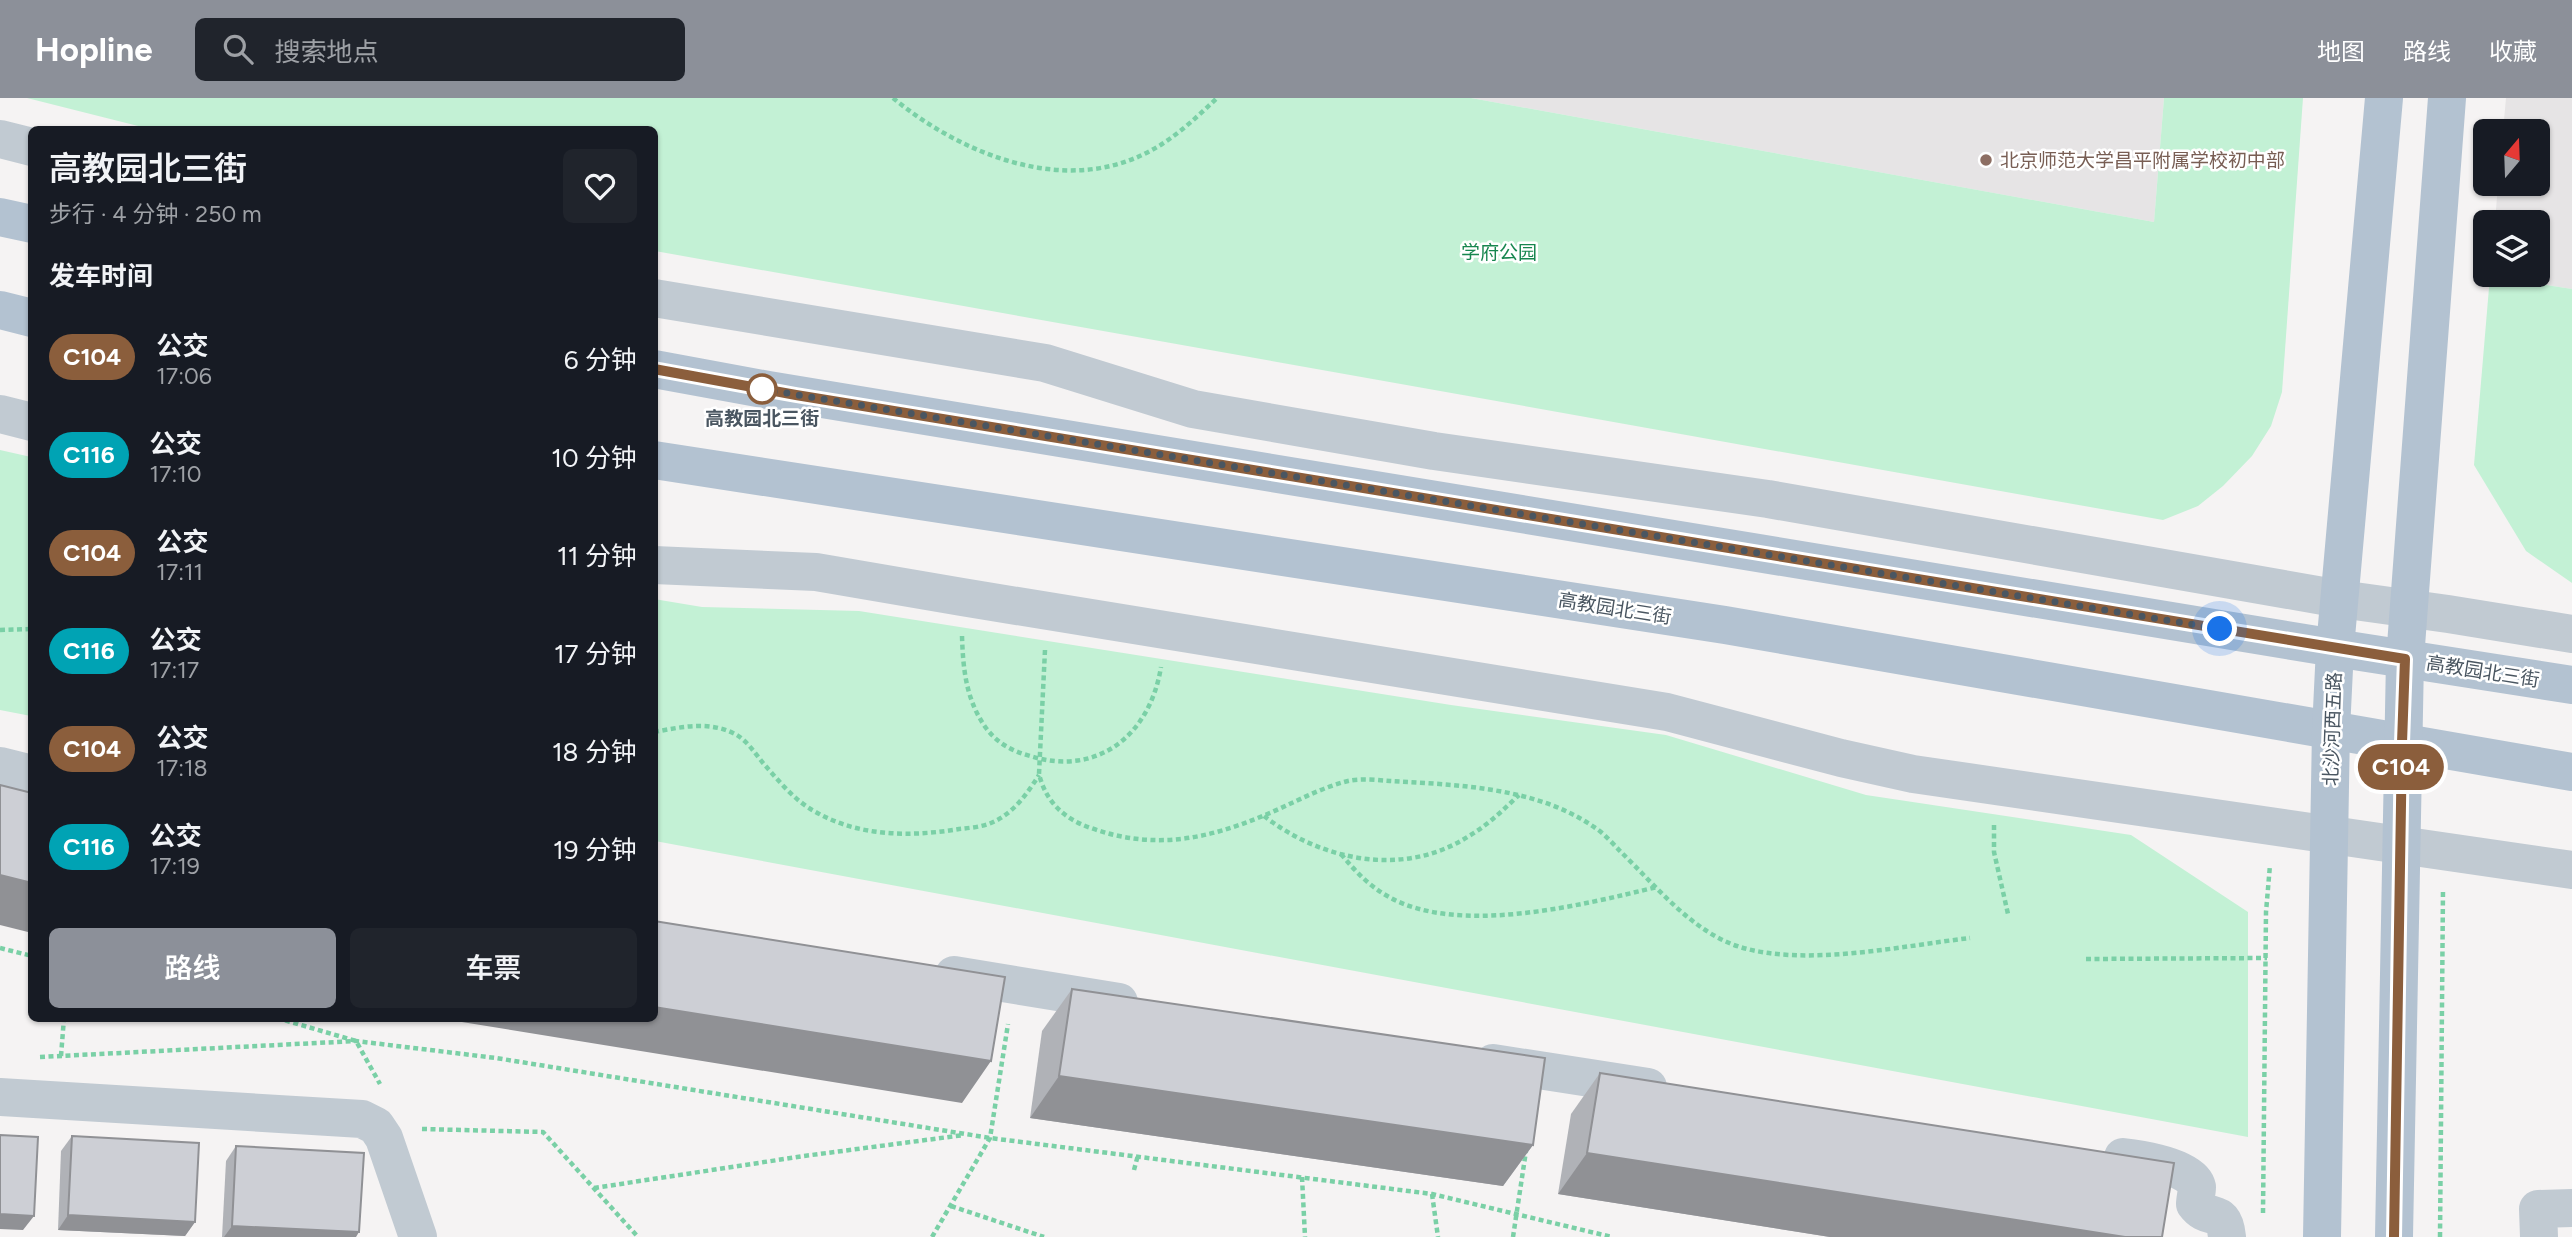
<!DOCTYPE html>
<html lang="zh">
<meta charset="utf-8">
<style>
:root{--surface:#171b24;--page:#20242c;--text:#f1f3f6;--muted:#9ea1a6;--accent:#8c9099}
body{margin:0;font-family:Figtree,"Noto Sans SC",sans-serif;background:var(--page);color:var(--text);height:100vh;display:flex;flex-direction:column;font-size:26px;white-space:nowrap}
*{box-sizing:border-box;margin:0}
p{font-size:23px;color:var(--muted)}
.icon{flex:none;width:38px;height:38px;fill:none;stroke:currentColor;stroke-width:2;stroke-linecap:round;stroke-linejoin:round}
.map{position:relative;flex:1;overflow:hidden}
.drawer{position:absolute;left:28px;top:28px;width:630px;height:896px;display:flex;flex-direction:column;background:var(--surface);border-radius:10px;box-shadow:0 2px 5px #0004}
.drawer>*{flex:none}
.badge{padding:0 14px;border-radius:23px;font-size:24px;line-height:46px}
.needle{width:46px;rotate:19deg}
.tools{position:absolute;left:2473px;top:21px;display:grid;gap:14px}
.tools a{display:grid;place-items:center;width:77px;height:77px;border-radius:10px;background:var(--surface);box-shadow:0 2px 5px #0004;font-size:35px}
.you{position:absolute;width:35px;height:35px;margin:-18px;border:5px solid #fff;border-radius:50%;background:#1a73e8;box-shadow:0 0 0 10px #1a73e833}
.map>.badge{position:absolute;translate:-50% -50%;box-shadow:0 0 0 4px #fff}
h2{padding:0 21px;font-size:26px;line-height:63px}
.round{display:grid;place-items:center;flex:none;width:74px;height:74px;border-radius:10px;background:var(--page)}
.summary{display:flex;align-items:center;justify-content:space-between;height:119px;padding:0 21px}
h1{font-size:33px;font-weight:600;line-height:52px}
.action{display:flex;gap:14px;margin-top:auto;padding:14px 21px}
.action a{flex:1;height:80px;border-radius:10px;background:var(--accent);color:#fff;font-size:28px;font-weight:600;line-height:80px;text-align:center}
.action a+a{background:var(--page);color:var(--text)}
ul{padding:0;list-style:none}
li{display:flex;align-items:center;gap:21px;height:98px;padding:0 21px}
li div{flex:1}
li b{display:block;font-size:26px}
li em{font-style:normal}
li .badge{min-width:77px;font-weight:700;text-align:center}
header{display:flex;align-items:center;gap:42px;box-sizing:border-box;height:98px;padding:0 35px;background:var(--accent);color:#fff}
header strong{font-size:33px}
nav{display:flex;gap:38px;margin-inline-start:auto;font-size:24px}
.search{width:490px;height:63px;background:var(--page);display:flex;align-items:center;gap:18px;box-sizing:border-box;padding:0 24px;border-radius:10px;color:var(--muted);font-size:26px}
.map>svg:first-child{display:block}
.education{fill:#e6e4e5}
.green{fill:#c3f1d5}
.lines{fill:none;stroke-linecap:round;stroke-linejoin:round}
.path{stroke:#7ad0a6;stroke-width:4.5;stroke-dasharray:5 3.5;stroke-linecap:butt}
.minor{stroke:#c1cad2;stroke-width:38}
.major{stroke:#b3c2d1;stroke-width:38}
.wall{fill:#b0b2b7}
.shaded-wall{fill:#909195}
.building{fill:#cdcfd5;stroke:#909195;stroke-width:2}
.line-casing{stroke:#fff;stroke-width:16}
.line{stroke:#8b5e3c;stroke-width:10}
.walk{stroke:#4a5661;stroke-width:7;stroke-dasharray:0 12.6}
.education-dot{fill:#8d6e63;stroke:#fff;stroke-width:2.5}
.stop-dot{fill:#fff;stroke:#8b5e3c;stroke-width:3.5}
.labels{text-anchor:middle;stroke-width:5;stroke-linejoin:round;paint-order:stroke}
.education-label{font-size:19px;fill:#785e54;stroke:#fff;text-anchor:start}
.park-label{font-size:19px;fill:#17864f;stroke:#fff}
.stop-label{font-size:19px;font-weight:bold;fill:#4a5661;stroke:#fff}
.street-label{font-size:19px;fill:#4a5661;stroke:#fff}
</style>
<header>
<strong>Hopline</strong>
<div class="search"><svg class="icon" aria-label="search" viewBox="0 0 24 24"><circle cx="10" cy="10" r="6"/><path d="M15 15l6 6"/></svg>搜索地点</div>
<nav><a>地图</a><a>路线</a><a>收藏</a></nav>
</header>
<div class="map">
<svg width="2572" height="1139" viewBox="0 0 2572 1139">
<rect width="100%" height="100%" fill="#f5f3f3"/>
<!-- education -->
<g class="education">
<polygon points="1471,0 2164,0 2154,124"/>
<polygon points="2506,0 2572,0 2572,191 2490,178 2538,177 2538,124 2495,124 2498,86 2538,86 2538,33 2503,33"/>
</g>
<!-- green -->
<g class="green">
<polygon points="27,0 1471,0 2154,124 2164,0 2303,0 2282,294 2271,328 2252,358 2223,388 2198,408 2163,422 655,153 654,32 150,31"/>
<polygon points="2490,178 2572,191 2572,485 2526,453 2474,367"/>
<polygon points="0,352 31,359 31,618 0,612"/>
<polygon points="654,501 702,509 859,513 1451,607 1666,637 1866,697 2131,737 2248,814 2248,1039 655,743"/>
</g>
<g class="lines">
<!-- path -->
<g class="path">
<path d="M 893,0 C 961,56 1065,99 1150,53 C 1175,40 1197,19 1217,0"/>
<polyline points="0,532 32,531"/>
<path d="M 962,538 C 963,571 966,602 986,630 C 997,645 1012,653 1030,658 C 1098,679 1150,637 1161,569"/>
<path d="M 1045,552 L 1039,676 C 1046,704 1064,721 1091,730 C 1152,752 1206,742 1265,717 C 1292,706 1319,690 1348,683 C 1361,680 1377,682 1390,683 C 1458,687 1536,689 1594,729 C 1604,735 1613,746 1621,754 C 1656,788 1692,834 1740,849 C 1806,869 1901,848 1970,840"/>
<path d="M 654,634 C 681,629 708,623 733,635 C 746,641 754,654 763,665 C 778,682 794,702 814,713 C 858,739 911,739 959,731 C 969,730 981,729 991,725 C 1013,716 1027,696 1039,677"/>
<path d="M 1264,718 C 1322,763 1404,780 1469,738 C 1488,727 1503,712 1519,697"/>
<polyline points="1994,727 1994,754 2008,816"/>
<path d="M 1341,756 C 1355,773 1369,788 1389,799 C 1459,838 1582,807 1657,789"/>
<polyline points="0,850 32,858"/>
<polyline points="2086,861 2267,860"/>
<polyline points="277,920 356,943 380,986"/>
<polyline points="61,958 64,920"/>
<polyline points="40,959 356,943 496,960 990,1040 1432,1096 1612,1139"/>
<polyline points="422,1031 543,1034 638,1139"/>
<polyline points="1134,1072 1138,1057"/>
<polyline points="1302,1079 1305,1139"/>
<polyline points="594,1090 804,1058 964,1037"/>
<polyline points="1432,1096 1438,1139"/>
<polyline points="951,1108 1044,1139"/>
<polyline points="2263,1115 2266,814 2270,767"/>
<polyline points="932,1139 990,1040 1008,926"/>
<polyline points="1513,1139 1526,1053"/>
<polyline points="2440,1139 2443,791"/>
</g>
<!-- minor -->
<g class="minor">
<polyline points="0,41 32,49"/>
<polyline points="654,200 1045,265 1193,311 1434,353 1768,401 2340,501 2448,516 2572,536"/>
<polyline points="0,316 32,324"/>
<polyline points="654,467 816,474 962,499 1667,614 1841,660 1913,676 2572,772"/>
<polyline points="0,668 32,676"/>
<polyline points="954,877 1119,904"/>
<polyline points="1493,965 1648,989"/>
<polyline points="0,999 362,1021 376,1028 384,1040 418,1139"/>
<path d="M 2123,1059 C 2140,1061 2193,1069 2197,1089 C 2197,1094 2195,1101 2195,1106 C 2209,1125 2224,1107 2227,1139"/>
<polyline points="2539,1139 2538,1111 2572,1110"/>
</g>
<!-- major -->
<g class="major">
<polyline points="0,119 32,126"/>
<polyline points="0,212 32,220"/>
<polyline points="654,271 768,292 2335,550 2572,587"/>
<polyline points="654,362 1725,527 2572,674"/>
<polyline points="2322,1139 2331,632 2335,550 2384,0"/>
<polyline points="2394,1139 2405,561 2447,0"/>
</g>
</g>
<!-- wall -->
<g class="wall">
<polygon points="1072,891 1533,1047 1503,1088 1030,1020 1042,933"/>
<polygon points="1600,975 2162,1139 1830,1139 1558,1096 1571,1016"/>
<polygon points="72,1038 195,1124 185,1138 58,1132 61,1053"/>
<polygon points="236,1048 356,1139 222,1139 226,1063"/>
</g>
<!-- shaded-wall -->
<g class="shaded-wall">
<polygon points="0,777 32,785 32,835 0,827"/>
<polygon points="654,909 991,963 962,1005 437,920 654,920"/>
<polygon points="1059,978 1533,1047 1503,1088 1030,1020"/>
<polygon points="1587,1055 2125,1139 1830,1139 1558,1096"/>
<polygon points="0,1116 34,1118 23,1132 0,1131"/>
<polygon points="68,1117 195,1124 185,1138 58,1132"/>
<polygon points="232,1128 359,1134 356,1139 224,1139"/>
</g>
<!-- building -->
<g class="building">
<polygon points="0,687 32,695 32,785 0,777"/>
<polygon points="654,823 1005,879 991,963 654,909"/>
<polygon points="1072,891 1545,960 1533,1047 1059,978"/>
<polygon points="1600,975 2174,1065 2162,1139 2125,1139 1587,1055"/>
<polygon points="0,1037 38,1039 34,1118 0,1116"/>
<polygon points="72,1038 199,1045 195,1124 68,1117"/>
<polygon points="236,1048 364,1055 359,1134 232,1128"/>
</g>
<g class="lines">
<defs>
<polyline id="line" points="654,271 796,297 2405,561 2402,645 2394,1139"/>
</defs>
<!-- line casing -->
<use href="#line" class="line-casing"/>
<!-- line -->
<use href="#line" class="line"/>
<!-- walk -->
<polyline class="walk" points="762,291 2220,531"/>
</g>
<!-- markers -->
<circle class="education-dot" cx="1986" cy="62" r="7"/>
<circle class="stop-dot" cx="762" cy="291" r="14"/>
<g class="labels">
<!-- education labels -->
<g class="education-label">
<text x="2000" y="69">北京师范大学昌平附属学校初中部</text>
</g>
<!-- park labels -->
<g class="park-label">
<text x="1499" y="161">学府公园</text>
</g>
<!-- stop labels -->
<g class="stop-label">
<text x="762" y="327">高教园北三街</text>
</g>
<!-- street labels -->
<g class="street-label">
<text transform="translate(1615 510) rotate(9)" y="7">高教园北三街</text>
<text transform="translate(2483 573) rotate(9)" y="7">高教园北三街</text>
<text transform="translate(2332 631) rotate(-88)" y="7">北沙河西五路</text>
</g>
</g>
</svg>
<div class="tools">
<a><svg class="needle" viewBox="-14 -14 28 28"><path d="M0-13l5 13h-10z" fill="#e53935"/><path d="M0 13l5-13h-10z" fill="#9ea1a6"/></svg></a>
<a><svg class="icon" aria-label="layers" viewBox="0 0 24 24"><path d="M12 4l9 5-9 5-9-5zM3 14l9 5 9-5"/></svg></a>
</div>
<div class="you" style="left:2220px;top:531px"></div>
<b class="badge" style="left:2401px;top:669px;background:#8b5e3c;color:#fff">C104</b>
<section class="drawer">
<div class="summary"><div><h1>高教园北三街</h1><p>步行 · 4 分钟 · 250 m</p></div><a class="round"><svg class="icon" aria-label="heart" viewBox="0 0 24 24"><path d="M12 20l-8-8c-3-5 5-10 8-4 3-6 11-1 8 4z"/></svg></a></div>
<h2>发车时间</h2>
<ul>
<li><span class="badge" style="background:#8b5e3c;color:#fff">C104</span><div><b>公交</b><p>17:06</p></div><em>6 分钟</em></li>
<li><span class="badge" style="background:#00a3b4;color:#fff">C116</span><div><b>公交</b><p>17:10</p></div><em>10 分钟</em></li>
<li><span class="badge" style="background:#8b5e3c;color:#fff">C104</span><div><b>公交</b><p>17:11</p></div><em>11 分钟</em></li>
<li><span class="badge" style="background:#00a3b4;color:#fff">C116</span><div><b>公交</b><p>17:17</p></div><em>17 分钟</em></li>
<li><span class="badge" style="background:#8b5e3c;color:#fff">C104</span><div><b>公交</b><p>17:18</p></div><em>18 分钟</em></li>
<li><span class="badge" style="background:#00a3b4;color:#fff">C116</span><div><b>公交</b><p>17:19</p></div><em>19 分钟</em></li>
</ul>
<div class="action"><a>路线</a><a>车票</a></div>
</section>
</div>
